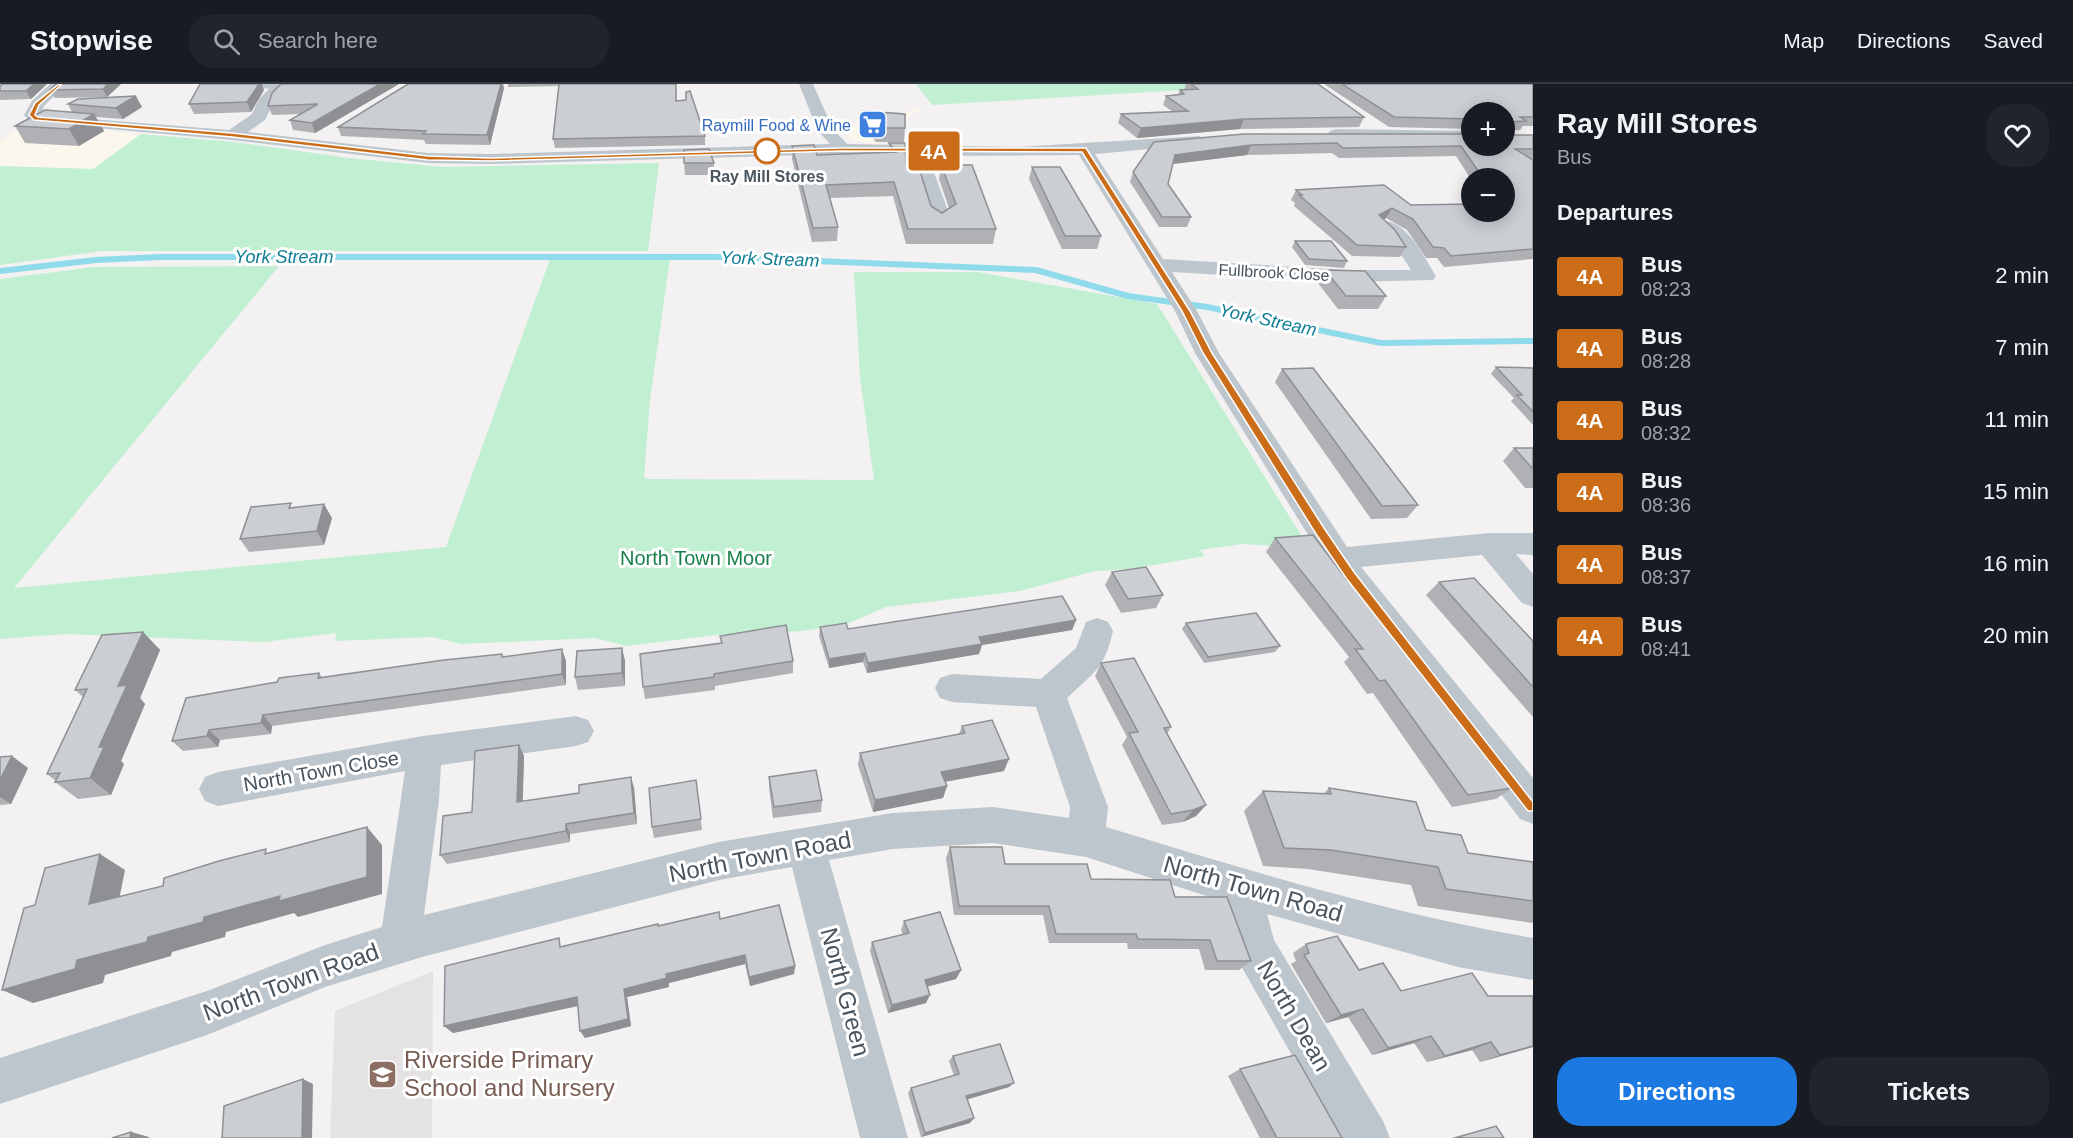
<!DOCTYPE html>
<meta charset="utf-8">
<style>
:root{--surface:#171b24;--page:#20242c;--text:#f1f3f6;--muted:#9ea1a6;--line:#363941;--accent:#1c79e2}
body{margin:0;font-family:Arial,sans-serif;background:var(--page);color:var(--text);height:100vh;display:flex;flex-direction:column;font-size:22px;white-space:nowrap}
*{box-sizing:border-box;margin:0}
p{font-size:20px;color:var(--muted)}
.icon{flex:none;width:33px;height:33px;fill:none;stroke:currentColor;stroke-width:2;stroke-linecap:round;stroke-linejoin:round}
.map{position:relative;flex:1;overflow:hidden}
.panel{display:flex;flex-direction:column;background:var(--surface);width:540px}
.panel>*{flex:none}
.badge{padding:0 12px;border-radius:4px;font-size:21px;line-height:39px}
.tools{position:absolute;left:1461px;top:18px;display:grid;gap:12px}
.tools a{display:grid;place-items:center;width:54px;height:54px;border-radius:50%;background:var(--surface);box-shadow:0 3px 15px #0003;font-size:30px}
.map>.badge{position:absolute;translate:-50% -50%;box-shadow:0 0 0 3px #fff}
h2{padding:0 24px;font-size:22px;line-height:54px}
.round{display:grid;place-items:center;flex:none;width:63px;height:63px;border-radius:24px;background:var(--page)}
.headline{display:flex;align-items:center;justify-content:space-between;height:102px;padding:0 24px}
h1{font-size:28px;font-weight:600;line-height:45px}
.action{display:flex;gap:12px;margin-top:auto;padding:12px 24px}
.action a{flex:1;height:69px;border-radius:24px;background:var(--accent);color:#fff;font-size:24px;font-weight:600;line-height:69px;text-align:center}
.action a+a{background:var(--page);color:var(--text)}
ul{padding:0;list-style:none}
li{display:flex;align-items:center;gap:18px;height:72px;padding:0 24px}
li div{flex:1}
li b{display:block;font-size:22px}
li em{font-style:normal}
li .badge{min-width:66px;font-weight:700;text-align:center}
header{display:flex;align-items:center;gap:36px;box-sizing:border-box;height:84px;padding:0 30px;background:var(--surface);border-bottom:2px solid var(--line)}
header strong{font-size:28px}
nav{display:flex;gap:33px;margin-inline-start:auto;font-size:21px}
.search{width:420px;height:54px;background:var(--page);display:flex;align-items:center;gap:15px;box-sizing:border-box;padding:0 21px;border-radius:24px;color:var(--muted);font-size:22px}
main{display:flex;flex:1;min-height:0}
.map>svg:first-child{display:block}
.commercial{fill:#fcf7ec}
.education{fill:#e4e2e3}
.green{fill:#c1efd1}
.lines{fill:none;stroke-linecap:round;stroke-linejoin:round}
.stream{stroke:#8fdbeb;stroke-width:6}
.minor{fill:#bdc6cd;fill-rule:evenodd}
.wall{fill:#afb1b5}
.shaded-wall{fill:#8e9094}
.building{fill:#cbced3;stroke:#8e9094;stroke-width:1.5}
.line{fill:#ca6c18;stroke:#fff;stroke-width:1.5}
.stop-dot{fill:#fff;stroke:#ca6c18;stroke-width:3}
.labels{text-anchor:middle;stroke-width:6;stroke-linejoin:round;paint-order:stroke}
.far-shop-label{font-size:16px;fill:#366cbe;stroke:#fff;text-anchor:end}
.far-stop-label{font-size:16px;font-weight:bold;fill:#49555e;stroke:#fff}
.far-street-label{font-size:16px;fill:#49555e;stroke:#fff}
.far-water-label{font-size:18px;font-style:italic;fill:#0f7d94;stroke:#fff}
.park-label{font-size:20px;fill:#198049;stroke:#fff}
.street-label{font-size:20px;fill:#49555e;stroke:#fff}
.near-street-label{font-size:24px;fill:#49555e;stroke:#fff}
.near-education-label{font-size:24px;fill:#785e54;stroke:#fff;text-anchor:start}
</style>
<header>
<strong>Stopwise</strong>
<div class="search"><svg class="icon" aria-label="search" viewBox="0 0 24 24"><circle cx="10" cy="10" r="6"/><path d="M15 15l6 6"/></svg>Search here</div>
<nav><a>Map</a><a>Directions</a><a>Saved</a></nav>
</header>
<main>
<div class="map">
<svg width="1533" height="1054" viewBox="0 0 1533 1054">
<rect width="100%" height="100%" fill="#f3f1f1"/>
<!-- commercial -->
<g class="commercial">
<polygon points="921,24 878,61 856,57 837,44"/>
<polygon points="26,39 141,50 93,85 0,82 0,58"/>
</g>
<!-- education -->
<polygon class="education" points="433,887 432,1054 330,1054 335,927"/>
<!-- green -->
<g class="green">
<polygon points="916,0 1222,0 1235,3 932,21"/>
<polygon points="141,50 234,58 349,74 442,83 659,79 648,167 102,167 0,181 0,82 93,85"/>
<polygon points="670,174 650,316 644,393 648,395 874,396 860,293 854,188 978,188 1157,220 1309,464 1242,460 1200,466 1205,472 1132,485 1095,487 1020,507 886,523 847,540 802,547 717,551 626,562 595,554 461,560 432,553 335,557 336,549 264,558 66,550 0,555 0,195 95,183 279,182 14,504 446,463 550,175"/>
</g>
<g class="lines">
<!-- stream -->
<polyline class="stream" points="0,187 96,176 160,173 720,173 1036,186 1128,212 1207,223 1381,259 1533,257"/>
<!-- minor -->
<g class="minor">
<path d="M 50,0 L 66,0 L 44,22 L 41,31 L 229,46 L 252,30 L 259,15 L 269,5 L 257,3 L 255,0 L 287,0 L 286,5 L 274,17 L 265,36 L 248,48 L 428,69 L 490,70 L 830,60 L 818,47 L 799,0 L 813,0 L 833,45 L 847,60 L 1017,63 L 1200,52 L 1202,56 L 1200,60 L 1194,61 L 1095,70 L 1163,175 L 1346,186 L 1411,186 L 1391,155 L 1375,142 L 1378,138 C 1405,131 1424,174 1436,192 L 1433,196 L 1346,198 L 1172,188 L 1197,227 L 1219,269 L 1347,463 L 1489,449 L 1533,449 L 1533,471 L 1516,470 L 1533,490 L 1533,523 L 1522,519 L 1482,471 L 1361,483 L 1533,694 L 1533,740 L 1520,735 L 1328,483 L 1195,269 L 1175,227 L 1079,71 L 928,72 L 951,135 L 941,141 L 931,135 L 911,71 L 840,70 L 490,80 L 428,79 L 232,56 L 30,38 L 24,31 L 32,17 Z"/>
<polygon points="1336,45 1472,47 1472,57 1330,53 1328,50 1330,47"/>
<path d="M 1097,534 L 1108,538 L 1113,547 C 1104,586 1094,588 1067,614 L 1108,723 L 1106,743 C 1247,786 1388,829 1533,854 L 1533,896 L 1458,883 L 1267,830 L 1274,856 L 1383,1037 L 1390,1054 L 1339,1054 L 1240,880 L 1222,817 L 1086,773 L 993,759 L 893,765 L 829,776 L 908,1054 L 860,1054 L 792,783 L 719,796 L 422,873 L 325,903 L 207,951 L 0,1020 L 0,974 L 207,907 L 325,861 L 382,843 L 405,687 L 218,722 L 205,717 L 199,705 L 205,693 L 218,688 L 423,652 L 576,632 L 588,636 L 594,647 L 588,658 L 576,662 L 441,681 L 439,716 L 424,831 L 719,758 L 893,729 L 993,723 L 1069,734 L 1070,723 L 1036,623 L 952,618 L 940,614 L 935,604 L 940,594 L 952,590 L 1041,595 L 1076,564 L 1086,538 Z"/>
</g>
</g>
<!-- wall -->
<g class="wall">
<polygon points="47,0 31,15 0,16 0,2"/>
<polygon points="56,0 121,0 107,13 55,14 50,6"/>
<polygon points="281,0 399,0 315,49 293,46 290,36 301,30 272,31 268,22"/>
<polygon points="508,0 676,0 677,17 705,52 705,61 555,64 553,55 559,2 508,3"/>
<polygon points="1186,0 1318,0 1364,33 1359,43 1240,45 1137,54 1118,39 1121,30 1173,28 1163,21 1166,12 1178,10 1180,6 1184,6"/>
<polygon points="1324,0 1533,0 1533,42 1523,42 1520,46 1509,47 1510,51 1533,51 1533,74 1531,75 1533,76 1533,175 1444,183 1437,174 1426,174 1407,146 1386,134 1383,136 1406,163 1400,173 1352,172 1294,122 1295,119 1291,116 1296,106 1411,121 1504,128 1504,94 1472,94 1472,97 1456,72 1339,74 1332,69 1247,71 1173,80 1168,100 1191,133 1187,143 1159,143 1130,98 1133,88 1244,50 1504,62 1472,28 1472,45 1389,43"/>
<polygon points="504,4 490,61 426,60 424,56 341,52 338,43"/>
<polygon points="264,6 251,28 194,30 189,20"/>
<polygon points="68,20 142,23 123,35 96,33 104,47 79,62 25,59 15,42 72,28"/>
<polygon points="864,27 905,44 904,58 876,58 862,41"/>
<polygon points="889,59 906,81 931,122 942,129 949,124 939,95 941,81 996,145 993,160 906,160 893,112 830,114 838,143 837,157 812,158 792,75 792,62 817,71 888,69"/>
<polygon points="684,79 714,79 714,91 685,91"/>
<polygon points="1032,83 1101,152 1097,165 1062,165 1029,95"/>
<polygon points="1295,157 1347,177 1344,184 1305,181 1292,163"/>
<polygon points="1325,186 1386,212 1378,225 1338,225 1318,199"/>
<polygon points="1496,283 1533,284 1533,341 1511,317 1514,314 1491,290"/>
<polygon points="1282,285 1418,421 1407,434 1371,435 1275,298"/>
<polygon points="1514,364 1533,364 1533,404 1525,404 1503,377"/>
<polygon points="332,434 324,461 249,468 240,455"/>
<polygon points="1275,454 1396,548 1393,551 1512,704 1496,715 1452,723 1373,609 1367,610 1344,578 1349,573 1266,468"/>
<polygon points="1112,488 1163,511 1156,524 1121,529 1105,501"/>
<polygon points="1439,498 1533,557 1533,633 1426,511"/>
<polygon points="1076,536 1072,546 982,561 979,570 867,589 863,578 829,584 819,552 820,543 848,545"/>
<polygon points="1186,539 1280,562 1275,568 1204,579 1182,545"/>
<polygon points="143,548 160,566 140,614 145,620 121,677 124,680 111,711 78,715 55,698 56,697 47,690 83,613 75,606"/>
<polygon points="720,552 793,577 793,589 715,602 715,606 645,615 643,603 721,559"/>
<polygon points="622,564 625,577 625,602 578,606 575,593"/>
<polygon points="502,570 503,573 566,577 566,601 272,642 271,650 220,656 218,663 183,667 172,657 277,598 319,589 322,593"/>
<polygon points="1101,579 1171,643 1167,650 1206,721 1196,732 1183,738 1162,741 1122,661 1127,653 1095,592"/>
<polygon points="962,642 1004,687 945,698 947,702 943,714 873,728 858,681 860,669 959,650"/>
<polygon points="519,661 524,672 523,717 634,704 637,740 570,750 570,758 447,780 440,771 472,728"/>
<polygon points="0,673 28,684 11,720 0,721"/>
<polygon points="769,693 822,716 821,728 773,734 769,704"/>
<polygon points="696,696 702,746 654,754 652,743"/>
<polygon points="1329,704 1426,746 1468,769 1533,778 1533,839 1418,822 1411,801 1308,785 1263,782 1244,727 1263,707 1323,710"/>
<polygon points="950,763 1005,780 1091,795 1175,813 1251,877 1239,886 1205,886 1199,865 1128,865 1127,859 1049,859 1043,831 954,831 946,774"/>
<polygon points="720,835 795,882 794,890 750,902 745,880 669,899 669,903 627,913 631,942 585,954 578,922 453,949 444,942 563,862 659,842"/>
<polygon points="904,837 961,886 956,895 927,903 926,919 888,929 870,867 872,858 903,851 901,846"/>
<polygon points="1306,860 1401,907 1488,912 1533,912 1533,963 1480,978 1472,966 1427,978 1414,959 1372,971 1348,933 1326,939 1291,880 1296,877 1293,869"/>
<polygon points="953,972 1009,1003 968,1015 970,1039 921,1053 908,1009 911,1004 954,992 949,977"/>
<polygon points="1240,985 1342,1054 1260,1054 1228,992"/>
<polygon points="1496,1042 1504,1054 1451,1054"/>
</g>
<!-- shaded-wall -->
<g class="shaded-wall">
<polygon points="34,0 47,0 31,15 26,7"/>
<polygon points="108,0 121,0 107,13 103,5"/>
<polygon points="259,0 262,0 264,6 251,28 247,18"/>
<polygon points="380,0 399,0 315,49 312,39"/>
<polygon points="501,0 503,0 504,4 490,61 487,51"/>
<polygon points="136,12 142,23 123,35 116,24"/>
<polygon points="94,30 104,47 79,62 69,45"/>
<polygon points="1244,35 1240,45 1137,54 1141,44"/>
<polygon points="1251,61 1247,71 1172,80 1175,71"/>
<polygon points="1392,124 1386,134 1373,142 1379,131"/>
<polygon points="324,420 332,434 324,461 317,447"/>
<polygon points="1076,536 1072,546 982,561 979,570 867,589 868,579 979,553"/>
<polygon points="143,548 160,566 140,614 145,620 121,677 124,680 111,711 90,694 118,602"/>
<polygon points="622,564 625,577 625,602 622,589"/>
<polygon points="562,565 566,577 566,601 562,590"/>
<polygon points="865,569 863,578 829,584 829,575"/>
<polygon points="263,631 272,642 271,650 261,639"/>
<polygon points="209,646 220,656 218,663 207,652"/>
<polygon points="519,661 524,672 522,728 517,718"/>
<polygon points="12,672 28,684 11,720 0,713 0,696"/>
<polygon points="1009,675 1004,687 937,699 941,688"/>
<polygon points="631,693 634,704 637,740 634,729"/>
<polygon points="947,702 943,714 873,728 875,716"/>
<polygon points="1206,721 1196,732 1183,738 1193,726"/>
<polygon points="566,740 570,750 570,758 566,747"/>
<polygon points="367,743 382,761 382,810 298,833 294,829 226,848 225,853 172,868 171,872 105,891 103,899 33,919 2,906 77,876 148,853 204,833"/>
<polygon points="100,770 125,786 115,836 89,820"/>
<polygon points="745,871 745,880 669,899 669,903 627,913 631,942 585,954 580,947 624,905 666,890"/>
<polygon points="795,882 794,890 750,902 749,893"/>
<polygon points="961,886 956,895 921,904 925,896"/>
<polygon points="930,911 926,919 888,929 892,921"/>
<polygon points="577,913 582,921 453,949 444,942"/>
<polygon points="1363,925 1348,933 1326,939 1341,931"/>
<polygon points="1431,952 1414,959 1372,971 1388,964"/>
<polygon points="1491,958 1472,966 1427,978 1445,972"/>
<polygon points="1533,962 1533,963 1480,978 1500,971"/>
<polygon points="303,995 313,1000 312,1054 302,1054"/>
<polygon points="1014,999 1009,1003 962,1017 966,1012"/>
<polygon points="974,1034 970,1039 921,1053 925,1049"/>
<polygon points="131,1048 149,1053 149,1054 130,1054"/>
</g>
<!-- building -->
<g class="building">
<polygon points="3,0 34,0 26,7 0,7 0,2"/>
<polygon points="56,0 108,0 103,5 50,6"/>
<polygon points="200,0 259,0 247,18 189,20"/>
<polygon points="281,0 380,0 312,39 290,36 318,20 268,22 272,9"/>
<polygon points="408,0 501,0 487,51 423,50 426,47 338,43"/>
<polygon points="559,0 676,0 676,17 686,16 686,8 690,7 705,52 553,55"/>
<polygon points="1191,0 1318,0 1364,33 1244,35 1141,44 1121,30 1188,27 1166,12 1184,10 1180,6 1198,5"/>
<polygon points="1342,0 1533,0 1533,33 1520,33 1526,37 1508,38 1510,51 1533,51 1533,65 1515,65 1533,76 1533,165 1451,172 1444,164 1433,163 1413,135 1392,124 1379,131 1395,146 1406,163 1357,161 1299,111 1302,111 1296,106 1384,101 1411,121 1472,120 1472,128 1504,128 1504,94 1483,94 1461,62 1343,64 1337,59 1251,61 1175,71 1168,100 1191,133 1162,133 1133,88 1154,58 1244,50 1472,50 1472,62 1504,62 1504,28 1472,28 1472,35 1394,33"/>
<polygon points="136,12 116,24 68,20 78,15"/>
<polygon points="45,26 94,30 69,45 15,42"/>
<polygon points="864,27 905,30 905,44 877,44"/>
<polygon points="889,59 905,59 906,81 918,81 931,122 942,129 956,120 941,81 972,81 996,145 908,145 894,98 826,101 838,143 813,144 792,62 814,61 817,71 896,68"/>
<polygon points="709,65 714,79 684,79 684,66"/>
<polygon points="1032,83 1060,83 1101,152 1065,152"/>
<polygon points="1295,157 1331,157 1347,177 1309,175"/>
<polygon points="1325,186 1365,187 1386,212 1346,212"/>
<polygon points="1496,283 1533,284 1533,328 1517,311 1522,311"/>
<polygon points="1313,284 1418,421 1382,422 1282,285"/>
<polygon points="1514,364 1533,364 1533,385"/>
<polygon points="291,419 289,424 324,420 317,447 240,455 251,423"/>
<polygon points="1313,451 1347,496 1355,495 1367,511 1396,548 1392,548 1512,704 1468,711 1385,596 1379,597 1355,565 1363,565 1275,454"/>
<polygon points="1146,483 1163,511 1128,515 1112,488"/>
<polygon points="1474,494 1533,557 1533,603 1439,498"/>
<polygon points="1062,512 1076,536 979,553 982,560 868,579 865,569 829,575 820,543 846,539 848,545"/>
<polygon points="1256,529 1280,562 1208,573 1186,539"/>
<polygon points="786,541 793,577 714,590 714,593 643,603 640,570 722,559 720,552"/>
<polygon points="143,548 118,602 127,601 99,663 104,663 90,694 55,698 60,689 47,690 87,605 75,606 102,551"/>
<polygon points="622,564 622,589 575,593 577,567"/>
<polygon points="562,565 562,590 263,631 261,639 209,646 207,652 172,657 186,614 277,598 279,594 319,589 318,594 444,576 502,570 502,573"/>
<polygon points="1134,574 1171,643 1164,644 1206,721 1193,726 1171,730 1129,649 1138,648 1101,579"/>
<polygon points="992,636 1009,675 941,688 947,702 875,716 860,669 965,649 962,642"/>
<polygon points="519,661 517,718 579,709 579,701 631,693 634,729 566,740 566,747 440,771 443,732 472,728 475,667"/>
<polygon points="12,672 0,696 0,673"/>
<polygon points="816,686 822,716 774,723 769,693"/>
<polygon points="696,696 701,735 652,743 649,704"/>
<polygon points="1329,704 1416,718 1426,746 1461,751 1468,769 1533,778 1533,817 1446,805 1438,783 1331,766 1284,764 1263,707 1331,710"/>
<polygon points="367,743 367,793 279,817 280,812 204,833 203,838 148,853 147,858 77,876 75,885 2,906 24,824 35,821 45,784 100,770 89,820 163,802 164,794 219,777 266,765 265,770"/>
<polygon points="950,763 1002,763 1005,780 1087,780 1091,795 1170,796 1175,813 1227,813 1251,877 1217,877 1210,856 1138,855 1136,850 1056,850 1049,822 959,822"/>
<polygon points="779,821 795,882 749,893 745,871 666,890 667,894 624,905 628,935 580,947 577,913 444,942 445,882 559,854 560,863 658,840 658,842 719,828 720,835"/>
<polygon points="940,828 961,886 925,896 930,911 892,921 872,858 909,849 904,837"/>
<polygon points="1337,852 1359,886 1383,879 1401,907 1472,889 1488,912 1533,912 1533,962 1500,971 1491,958 1445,972 1431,952 1388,964 1363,925 1341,931 1304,871 1309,869 1306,860"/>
<polygon points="1000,960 1014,999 966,1012 974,1034 925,1049 911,1004 959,990 953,972"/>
<polygon points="1295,971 1342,1054 1277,1054 1240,985"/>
<polygon points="303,995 302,1054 222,1054 224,1022"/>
<polygon points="1496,1042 1504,1054 1455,1054"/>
<polygon points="131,1048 130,1054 112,1054"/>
</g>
<!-- line -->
<polygon class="line" points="59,0 61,1 39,21 35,31 38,33 232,49 428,72 490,74 840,64 1086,64 1190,227 1212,269 1324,444 1354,488 1533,718 1533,727 1528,727 1346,494 1316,450 1203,269 1182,227 1082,68 840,67 490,77 428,76 232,53 34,36 29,31 35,19"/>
<!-- icons -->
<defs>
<symbol id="supermarket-square" viewBox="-11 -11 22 22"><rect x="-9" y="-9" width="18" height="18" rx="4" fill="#3f7fe0" stroke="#fff"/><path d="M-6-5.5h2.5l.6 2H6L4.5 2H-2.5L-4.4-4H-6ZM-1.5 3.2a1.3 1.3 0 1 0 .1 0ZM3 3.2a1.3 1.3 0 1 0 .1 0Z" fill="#fff"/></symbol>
<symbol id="school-square" viewBox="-11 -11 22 22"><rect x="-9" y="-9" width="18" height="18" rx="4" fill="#8d6e63" stroke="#fff"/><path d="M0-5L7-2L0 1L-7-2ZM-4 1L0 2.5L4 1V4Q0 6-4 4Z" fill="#fff"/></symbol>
</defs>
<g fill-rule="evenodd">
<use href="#supermarket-square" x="856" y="24" width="33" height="33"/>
<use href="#school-square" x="366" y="974" width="33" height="33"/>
</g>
<!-- markers -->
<circle class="stop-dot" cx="767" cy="67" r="12"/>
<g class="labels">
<!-- far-shop labels -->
<g class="far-shop-label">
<text x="851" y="47">Raymill Food &amp; Wine</text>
</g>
<!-- far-stop labels -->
<g class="far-stop-label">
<text x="767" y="98">Ray Mill Stores</text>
</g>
<!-- far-street labels -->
<g class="far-street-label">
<text transform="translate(1274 188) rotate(3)" y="6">Fullbrook Close</text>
</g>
<!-- far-water labels -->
<g class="far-water-label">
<text x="284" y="179">York Stream</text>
<text transform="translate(770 175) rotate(2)" y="6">York Stream</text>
<text transform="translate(1268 236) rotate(12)" y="6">York Stream</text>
</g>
<!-- park labels -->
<g class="park-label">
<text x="696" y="481">North Town Moor</text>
</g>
<!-- street labels -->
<g class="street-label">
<text transform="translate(321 687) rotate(-10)" y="7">North Town Close</text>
</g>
<!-- near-street labels -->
<g class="near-street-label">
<text transform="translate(760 773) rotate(-11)" y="8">North Town Road</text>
<text transform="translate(1253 805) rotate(16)" y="8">North Town Road</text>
<text transform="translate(291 898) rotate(-20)" y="8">North Town Road</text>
<text transform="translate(845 908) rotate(75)" y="8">North Green</text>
<text transform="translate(1294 932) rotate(60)" y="8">North Dean</text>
</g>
<!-- near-education labels -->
<g class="near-education-label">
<text x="404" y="984">Riverside Primary<tspan x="404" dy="28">School and Nursery</tspan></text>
</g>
</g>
</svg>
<div class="tools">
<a>+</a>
<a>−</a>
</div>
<b class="badge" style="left:934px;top:67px;background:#ca6c18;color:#fff">4A</b>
</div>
<section class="panel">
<div class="headline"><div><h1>Ray Mill Stores</h1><p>Bus</p></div><a class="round"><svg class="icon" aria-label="heart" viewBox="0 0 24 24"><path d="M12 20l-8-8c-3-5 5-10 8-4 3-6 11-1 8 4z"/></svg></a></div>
<h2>Departures</h2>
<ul>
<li><span class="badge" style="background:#ca6c18;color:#fff">4A</span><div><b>Bus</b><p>08:23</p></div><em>2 min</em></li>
<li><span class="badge" style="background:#ca6c18;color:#fff">4A</span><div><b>Bus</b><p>08:28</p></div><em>7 min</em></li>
<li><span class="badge" style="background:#ca6c18;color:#fff">4A</span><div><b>Bus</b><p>08:32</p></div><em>11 min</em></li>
<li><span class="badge" style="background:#ca6c18;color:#fff">4A</span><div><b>Bus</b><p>08:36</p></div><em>15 min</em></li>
<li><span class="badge" style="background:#ca6c18;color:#fff">4A</span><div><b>Bus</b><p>08:37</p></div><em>16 min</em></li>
<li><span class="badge" style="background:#ca6c18;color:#fff">4A</span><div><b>Bus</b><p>08:41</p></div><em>20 min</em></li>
</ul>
<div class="action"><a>Directions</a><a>Tickets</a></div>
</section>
</main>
